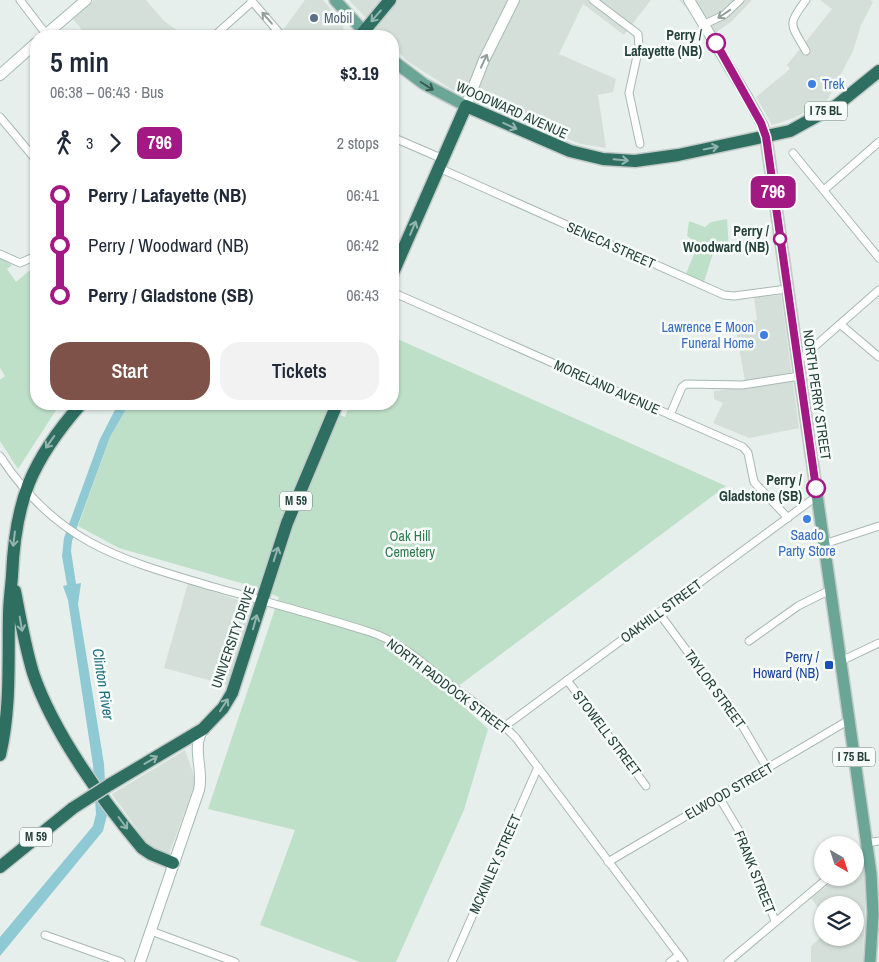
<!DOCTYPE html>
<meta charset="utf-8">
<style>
:root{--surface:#fff;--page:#f2f2f3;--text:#1f2937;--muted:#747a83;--accent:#7f5249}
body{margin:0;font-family:"Archivo Narrow",sans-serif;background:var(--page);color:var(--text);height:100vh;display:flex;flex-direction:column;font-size:19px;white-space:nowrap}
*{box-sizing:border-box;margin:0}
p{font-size:16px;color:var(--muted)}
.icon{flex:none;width:28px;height:28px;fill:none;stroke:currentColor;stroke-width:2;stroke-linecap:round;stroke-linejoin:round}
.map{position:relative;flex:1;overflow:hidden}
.details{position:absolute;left:30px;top:30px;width:369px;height:380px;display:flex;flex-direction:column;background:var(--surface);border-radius:20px;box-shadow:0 1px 4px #0004}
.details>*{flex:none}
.badge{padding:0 10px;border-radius:8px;font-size:18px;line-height:32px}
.needle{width:32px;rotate:141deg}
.fabs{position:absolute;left:814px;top:836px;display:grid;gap:10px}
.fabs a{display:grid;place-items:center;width:50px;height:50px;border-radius:50%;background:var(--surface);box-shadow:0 1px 4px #0004;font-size:25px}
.map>.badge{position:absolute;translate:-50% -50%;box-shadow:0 0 0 2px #fff}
.legs{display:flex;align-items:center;gap:8px;height:55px;padding:0 20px;font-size:16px}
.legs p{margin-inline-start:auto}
.head{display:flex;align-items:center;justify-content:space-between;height:85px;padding:0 20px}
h1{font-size:28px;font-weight:600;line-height:38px}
.primary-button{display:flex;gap:10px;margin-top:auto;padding:10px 20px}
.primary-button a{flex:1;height:58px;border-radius:20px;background:var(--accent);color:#fff;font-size:20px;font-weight:600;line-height:58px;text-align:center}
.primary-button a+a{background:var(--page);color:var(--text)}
ul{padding:0 20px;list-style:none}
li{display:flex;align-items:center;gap:18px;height:50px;font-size:19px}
li i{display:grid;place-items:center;width:8px;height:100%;margin:0 6px;background:currentColor}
li i::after{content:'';width:12px;height:12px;margin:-6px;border:4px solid;border-radius:50%;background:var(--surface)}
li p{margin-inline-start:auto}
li:first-child i{background:linear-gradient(#0000 50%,currentColor 0)}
li:last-child i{background:linear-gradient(currentColor 50%,#0000 0)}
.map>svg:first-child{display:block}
.built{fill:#d4dfda}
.green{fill:#bfe0c8}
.water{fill:#8ec9d4}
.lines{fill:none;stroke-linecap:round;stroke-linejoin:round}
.street-casing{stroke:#a8b8b2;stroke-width:9}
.secondary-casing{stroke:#a4bbb3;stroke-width:12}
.primary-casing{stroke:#c2cac8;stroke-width:14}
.highway-casing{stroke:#c2cac8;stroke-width:15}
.street{stroke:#fff;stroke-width:7}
.secondary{stroke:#fff;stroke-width:10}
.primary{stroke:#6aa596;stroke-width:11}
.highway{stroke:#2f6f62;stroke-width:12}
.highway-bridge-casing{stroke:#c2cac8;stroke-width:15;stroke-linecap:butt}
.highway-bridge{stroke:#2f6f62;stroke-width:12}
.oneway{stroke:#92a09c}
.oneway2{stroke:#93b5ae}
.oneway3{stroke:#365b51}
.line-1-casing{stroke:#fff;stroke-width:11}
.line-1{stroke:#a31984;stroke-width:8}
.service-dot{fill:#5c6f8a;stroke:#f7fbf9;stroke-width:2}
.stop-1-dot{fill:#fff;stroke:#a31984;stroke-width:2.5}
.shop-dot{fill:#3f7fe0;stroke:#f7fbf9;stroke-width:2}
.transit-dot{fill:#1a4fb4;stroke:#f7fbf9;stroke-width:2}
.labels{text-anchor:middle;stroke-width:5;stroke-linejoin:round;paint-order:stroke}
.shield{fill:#f7fbf9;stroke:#637a73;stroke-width:1}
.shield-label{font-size:12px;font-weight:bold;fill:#24423a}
.service-label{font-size:14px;fill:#4e5e75;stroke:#f7fbf9;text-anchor:start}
.stop-label{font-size:14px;font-weight:bold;fill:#24423a;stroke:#f7fbf9;text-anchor:end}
.shop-label{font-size:14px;fill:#366cbe;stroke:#f7fbf9;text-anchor:start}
.street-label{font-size:14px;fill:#24423a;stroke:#f7fbf9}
.park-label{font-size:14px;fill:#2d7a4b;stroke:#f7fbf9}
.transit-label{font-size:14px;fill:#164399;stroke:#f7fbf9;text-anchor:end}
.water-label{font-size:15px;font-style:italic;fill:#1c6f80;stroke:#f7fbf9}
</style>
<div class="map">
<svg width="879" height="962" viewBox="0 0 879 962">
<rect width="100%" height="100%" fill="#e6efeb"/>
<!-- built -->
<g class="built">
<polygon points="94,0 146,0 164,21 185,36 87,36 73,19"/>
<polygon points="305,0 323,0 343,23 344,36 289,36 283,30"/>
<polygon points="349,0 651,0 624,35 583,4 559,54 616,79 613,92 598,95 606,148 581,144 525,122 451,89 407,61 393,46 392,36 383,36"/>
<polygon points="679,0 752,0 731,22 706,39 689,10"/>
<polygon points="820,0 870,0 873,2 861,25 853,51 827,101 794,118 772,125 756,97 790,69 787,65 832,9"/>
<polygon points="781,295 799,428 749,438 713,423 723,403 714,399 714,391 746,387 735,324 757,320 754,297"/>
<polygon points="188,583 253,605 227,685 164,668"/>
<polygon points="185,750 196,781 169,854 149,846 112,794"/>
<polygon points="862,859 864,862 865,906 863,962 811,962 811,946 822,936 822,938 855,938 855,905 822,905 822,913 811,898 837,878 855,878 855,864"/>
</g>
<!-- green -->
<g class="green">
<polygon points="727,219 729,249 715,247 704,282 686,274 698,244 687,236 689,221 705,227 711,222"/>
<polygon points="0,258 12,265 7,269 16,282 30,270 36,277 36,363 33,366 36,367 36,404 60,404 18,469 0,441 0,380 5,376 0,368"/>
<polygon points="393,337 726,486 449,693 488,729 464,810 396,962 360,962 260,925 295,830 208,809 279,597 248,585 119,548 78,526 110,437 129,404 316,404 345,417 350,404 392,404"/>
</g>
<!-- water -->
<polygon class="water" points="118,404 129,404 110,437 72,541 71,551 76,584 81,583 78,604 104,764 107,815 103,831 0,956 0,937 93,826 96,814 93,765 68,600 63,586 67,585 62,556 64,538 100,439"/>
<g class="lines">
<defs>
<g id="street">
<polyline points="20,0 46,34"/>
<polyline points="251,0 282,36"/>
<polyline points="593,0 638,34 639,47 629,93 640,144"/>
<path d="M 806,0 C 786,26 791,24 806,51"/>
<polyline points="705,24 724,15 740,0"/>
<polyline points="214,36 252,2"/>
<polyline points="0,117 36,160"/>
<polyline points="392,137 443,159"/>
<polyline points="793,153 879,258"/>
<polyline points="439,168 724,295 734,296 787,289"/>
<polyline points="824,190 879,142"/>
<polyline points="0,254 20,263 36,256"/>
<polyline points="392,292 743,447 748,453 754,482 788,518"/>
<polyline points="840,324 879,357"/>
<polyline points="798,361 879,290"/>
<polyline points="670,415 682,387 686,384 742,385 800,376"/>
<path d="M 0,456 C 55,541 118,559 210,586 C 263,601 317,615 370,632 C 401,642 425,665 450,685 C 473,701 497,718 516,738 L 684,962"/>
<polyline points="824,544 879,526"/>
<polyline points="659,613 743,727 767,768"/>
<polyline points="749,641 798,606 830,590"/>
<polyline points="841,661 879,643"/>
<polyline points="567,680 646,786"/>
<polyline points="505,726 817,496"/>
<polyline points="719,797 744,839 775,921"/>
<polyline points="866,843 879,841"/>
<polyline points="855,859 867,850"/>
<polyline points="608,862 849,720"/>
<polyline points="151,931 235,962"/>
<polyline points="45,935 121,962"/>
<polyline points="452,962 538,767"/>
<polyline points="670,962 679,955"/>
<polyline points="728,962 828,878"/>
</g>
<g id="secondary">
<polyline points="689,0 746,95 763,126 766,137"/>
<polyline points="44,36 86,0"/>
<polyline points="0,75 36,43"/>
<polyline points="466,106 484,60 514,0"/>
<path d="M 140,962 L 199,790 C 204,769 191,749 203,729"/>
</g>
<g id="primary">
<polyline points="335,0 368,36"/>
<polyline points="392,60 424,84 466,106"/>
<polyline points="766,137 871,874 873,914 870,962"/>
</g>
<g id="highway">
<polyline points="360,36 390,0"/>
<polyline points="392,275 466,106 570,151 603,159 635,161 678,155 790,131 837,105 879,71"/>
<path d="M 15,591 C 20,618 25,646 33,673 C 53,732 102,800 142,848 L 151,854 L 173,863"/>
<path d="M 0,755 C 11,708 8,662 9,615 C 9,602 11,589 12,576 C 15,501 31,461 81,404"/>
<polyline points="109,785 203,729 223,708 232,693 287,523 337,404"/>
<polyline points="0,867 73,808"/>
</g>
</defs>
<!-- street casing -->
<use href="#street" class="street-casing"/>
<!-- secondary casing -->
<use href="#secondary" class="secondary-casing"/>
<!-- primary casing -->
<use href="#primary" class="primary-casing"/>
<!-- highway casing -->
<use href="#highway" class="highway-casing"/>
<!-- street -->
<use href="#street" class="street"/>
<!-- secondary -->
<use href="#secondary" class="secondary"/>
<!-- primary -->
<use href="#primary" class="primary"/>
<!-- highway -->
<use href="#highway" class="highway"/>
<defs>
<polyline id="highway-bridge" points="73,808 109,785"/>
</defs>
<!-- highway-bridge casing -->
<use href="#highway-bridge" class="highway-bridge-casing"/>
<!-- highway-bridge -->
<use href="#highway-bridge" class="highway-bridge"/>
</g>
<!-- one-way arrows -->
<defs><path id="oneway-shaft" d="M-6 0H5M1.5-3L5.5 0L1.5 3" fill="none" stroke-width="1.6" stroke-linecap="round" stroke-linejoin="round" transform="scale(1.25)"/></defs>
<g class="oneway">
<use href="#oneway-shaft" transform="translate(724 14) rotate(146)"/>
<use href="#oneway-shaft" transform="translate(267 18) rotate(-131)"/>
<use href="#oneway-shaft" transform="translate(484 61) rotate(-65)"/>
</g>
<g class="oneway2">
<use href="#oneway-shaft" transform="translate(376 16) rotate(131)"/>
<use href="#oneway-shaft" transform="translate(510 126) rotate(24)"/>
<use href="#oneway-shaft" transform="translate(711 148) rotate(-12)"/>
<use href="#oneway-shaft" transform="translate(621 160) rotate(5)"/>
<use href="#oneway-shaft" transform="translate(413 228) rotate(-67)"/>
<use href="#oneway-shaft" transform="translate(50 442) rotate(125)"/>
<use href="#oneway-shaft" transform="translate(14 539) rotate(97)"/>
<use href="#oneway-shaft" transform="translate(276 554) rotate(-72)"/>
<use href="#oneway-shaft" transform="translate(255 622) rotate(-74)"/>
<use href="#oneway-shaft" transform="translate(21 624) rotate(80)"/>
<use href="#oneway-shaft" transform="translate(224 705) rotate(-57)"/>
<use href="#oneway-shaft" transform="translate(151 760) rotate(-31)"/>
<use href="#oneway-shaft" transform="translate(123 823) rotate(53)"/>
</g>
<use class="oneway3" href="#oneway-shaft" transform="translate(427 86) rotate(32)"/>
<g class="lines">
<defs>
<polyline id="line-1" points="716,43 761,123 766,137 816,488"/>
</defs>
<!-- line-1 casing -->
<use href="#line-1" class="line-1-casing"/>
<!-- line-1 -->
<use href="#line-1" class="line-1"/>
</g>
<!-- markers -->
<circle class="service-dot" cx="314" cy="18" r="5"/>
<g class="stop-1-dot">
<circle cx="716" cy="43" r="9"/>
<circle cx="780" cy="239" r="6"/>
<circle cx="816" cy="488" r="9"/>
</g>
<g class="shop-dot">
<circle cx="812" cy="84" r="5"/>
<circle cx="764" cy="335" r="5"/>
<circle cx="807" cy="519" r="5"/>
</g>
<rect class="transit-dot" x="824" y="660" width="10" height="10" rx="2.5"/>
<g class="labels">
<!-- shield labels -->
<g class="shield">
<rect x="805" y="101.5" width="42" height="19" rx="4"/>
<rect x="280" y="491.5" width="32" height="19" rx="4"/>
<rect x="833" y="747.5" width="42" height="19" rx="4"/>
<rect x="20" y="827.5" width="32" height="19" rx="4"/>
</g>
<g class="shield-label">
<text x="826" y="115">I 75 BL</text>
<text x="296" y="505">M 59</text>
<text x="854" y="761">I 75 BL</text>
<text x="36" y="841">M 59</text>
</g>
<!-- service labels -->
<g class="service-label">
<text x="324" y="23">Mobil</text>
</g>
<!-- stop labels -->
<g class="stop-label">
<text x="702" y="40">Perry /<tspan x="702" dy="16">Lafayette (NB)</tspan></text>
<text x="769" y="236">Perry /<tspan x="769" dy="16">Woodward (NB)</tspan></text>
<text x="802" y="485">Perry /<tspan x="802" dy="16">Gladstone (SB)</tspan></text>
</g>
<!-- shop labels -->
<g class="shop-label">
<text x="822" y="89">Trek</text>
<text x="754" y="332" text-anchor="end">Lawrence E Moon<tspan x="754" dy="16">Funeral Home</tspan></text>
<text x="807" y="540" text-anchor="middle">Saado<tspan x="807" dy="16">Party Store</tspan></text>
</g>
<!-- street labels -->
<g class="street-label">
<text transform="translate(512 110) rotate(24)" y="5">WOODWARD AVENUE</text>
<text transform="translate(611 245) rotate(24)" y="5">SENECA STREET</text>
<text transform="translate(607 387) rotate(24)" y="5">MORELAND AVENUE</text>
<text transform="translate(817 395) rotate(82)" y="5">NORTH PERRY STREET</text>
<text transform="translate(661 611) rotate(-36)" y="5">OAKHILL STREET</text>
<text transform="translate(233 637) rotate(-71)" y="5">UNIVERSITY DRIVE</text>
<text transform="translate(448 686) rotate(37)" y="5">NORTH PADDOCK STREET</text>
<text transform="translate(715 689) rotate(54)" y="5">TAYLOR STREET</text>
<text transform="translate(607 733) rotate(53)" y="5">STOWELL STREET</text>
<text transform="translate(729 791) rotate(-30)" y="5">ELWOOD STREET</text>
<text transform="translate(495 864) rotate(-66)" y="5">MCKINLEY STREET</text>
<text transform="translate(755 872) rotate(68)" y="5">FRANK STREET</text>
</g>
<!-- park labels -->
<g class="park-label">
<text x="410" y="541">Oak Hill<tspan x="410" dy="16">Cemetery</tspan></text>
</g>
<!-- transit labels -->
<g class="transit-label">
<text x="819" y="662">Perry /<tspan x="819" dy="16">Howard (NB)</tspan></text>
</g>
<!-- water labels -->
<g class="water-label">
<text transform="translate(103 684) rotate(81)" y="5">Clinton River</text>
</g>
</g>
</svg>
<div class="fabs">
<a><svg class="needle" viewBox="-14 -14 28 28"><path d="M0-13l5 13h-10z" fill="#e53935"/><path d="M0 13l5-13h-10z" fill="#747a83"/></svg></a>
<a><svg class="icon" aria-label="layers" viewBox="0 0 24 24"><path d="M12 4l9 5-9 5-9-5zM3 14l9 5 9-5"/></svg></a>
</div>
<b class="badge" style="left:773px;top:192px;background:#a31984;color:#fff">796</b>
<section class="details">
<div class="head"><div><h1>5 min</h1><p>06:38 – 06:43 · Bus</p></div><b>$3.19</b></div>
<div class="legs"><svg class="icon" aria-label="walk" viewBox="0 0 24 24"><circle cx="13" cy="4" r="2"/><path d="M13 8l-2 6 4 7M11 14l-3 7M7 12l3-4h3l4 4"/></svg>3<svg class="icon" aria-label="forward" viewBox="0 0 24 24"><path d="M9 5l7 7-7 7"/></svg><b class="badge" style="background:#a31984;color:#fff">796</b><p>2 stops</p></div>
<ul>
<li><i style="color:#a31984"></i><b>Perry / Lafayette (NB)</b><p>06:41</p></li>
<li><i style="color:#a31984"></i><span>Perry / Woodward (NB)</span><p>06:42</p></li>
<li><i style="color:#a31984"></i><b>Perry / Gladstone (SB)</b><p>06:43</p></li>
</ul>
<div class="primary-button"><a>Start</a><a>Tickets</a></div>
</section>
</div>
